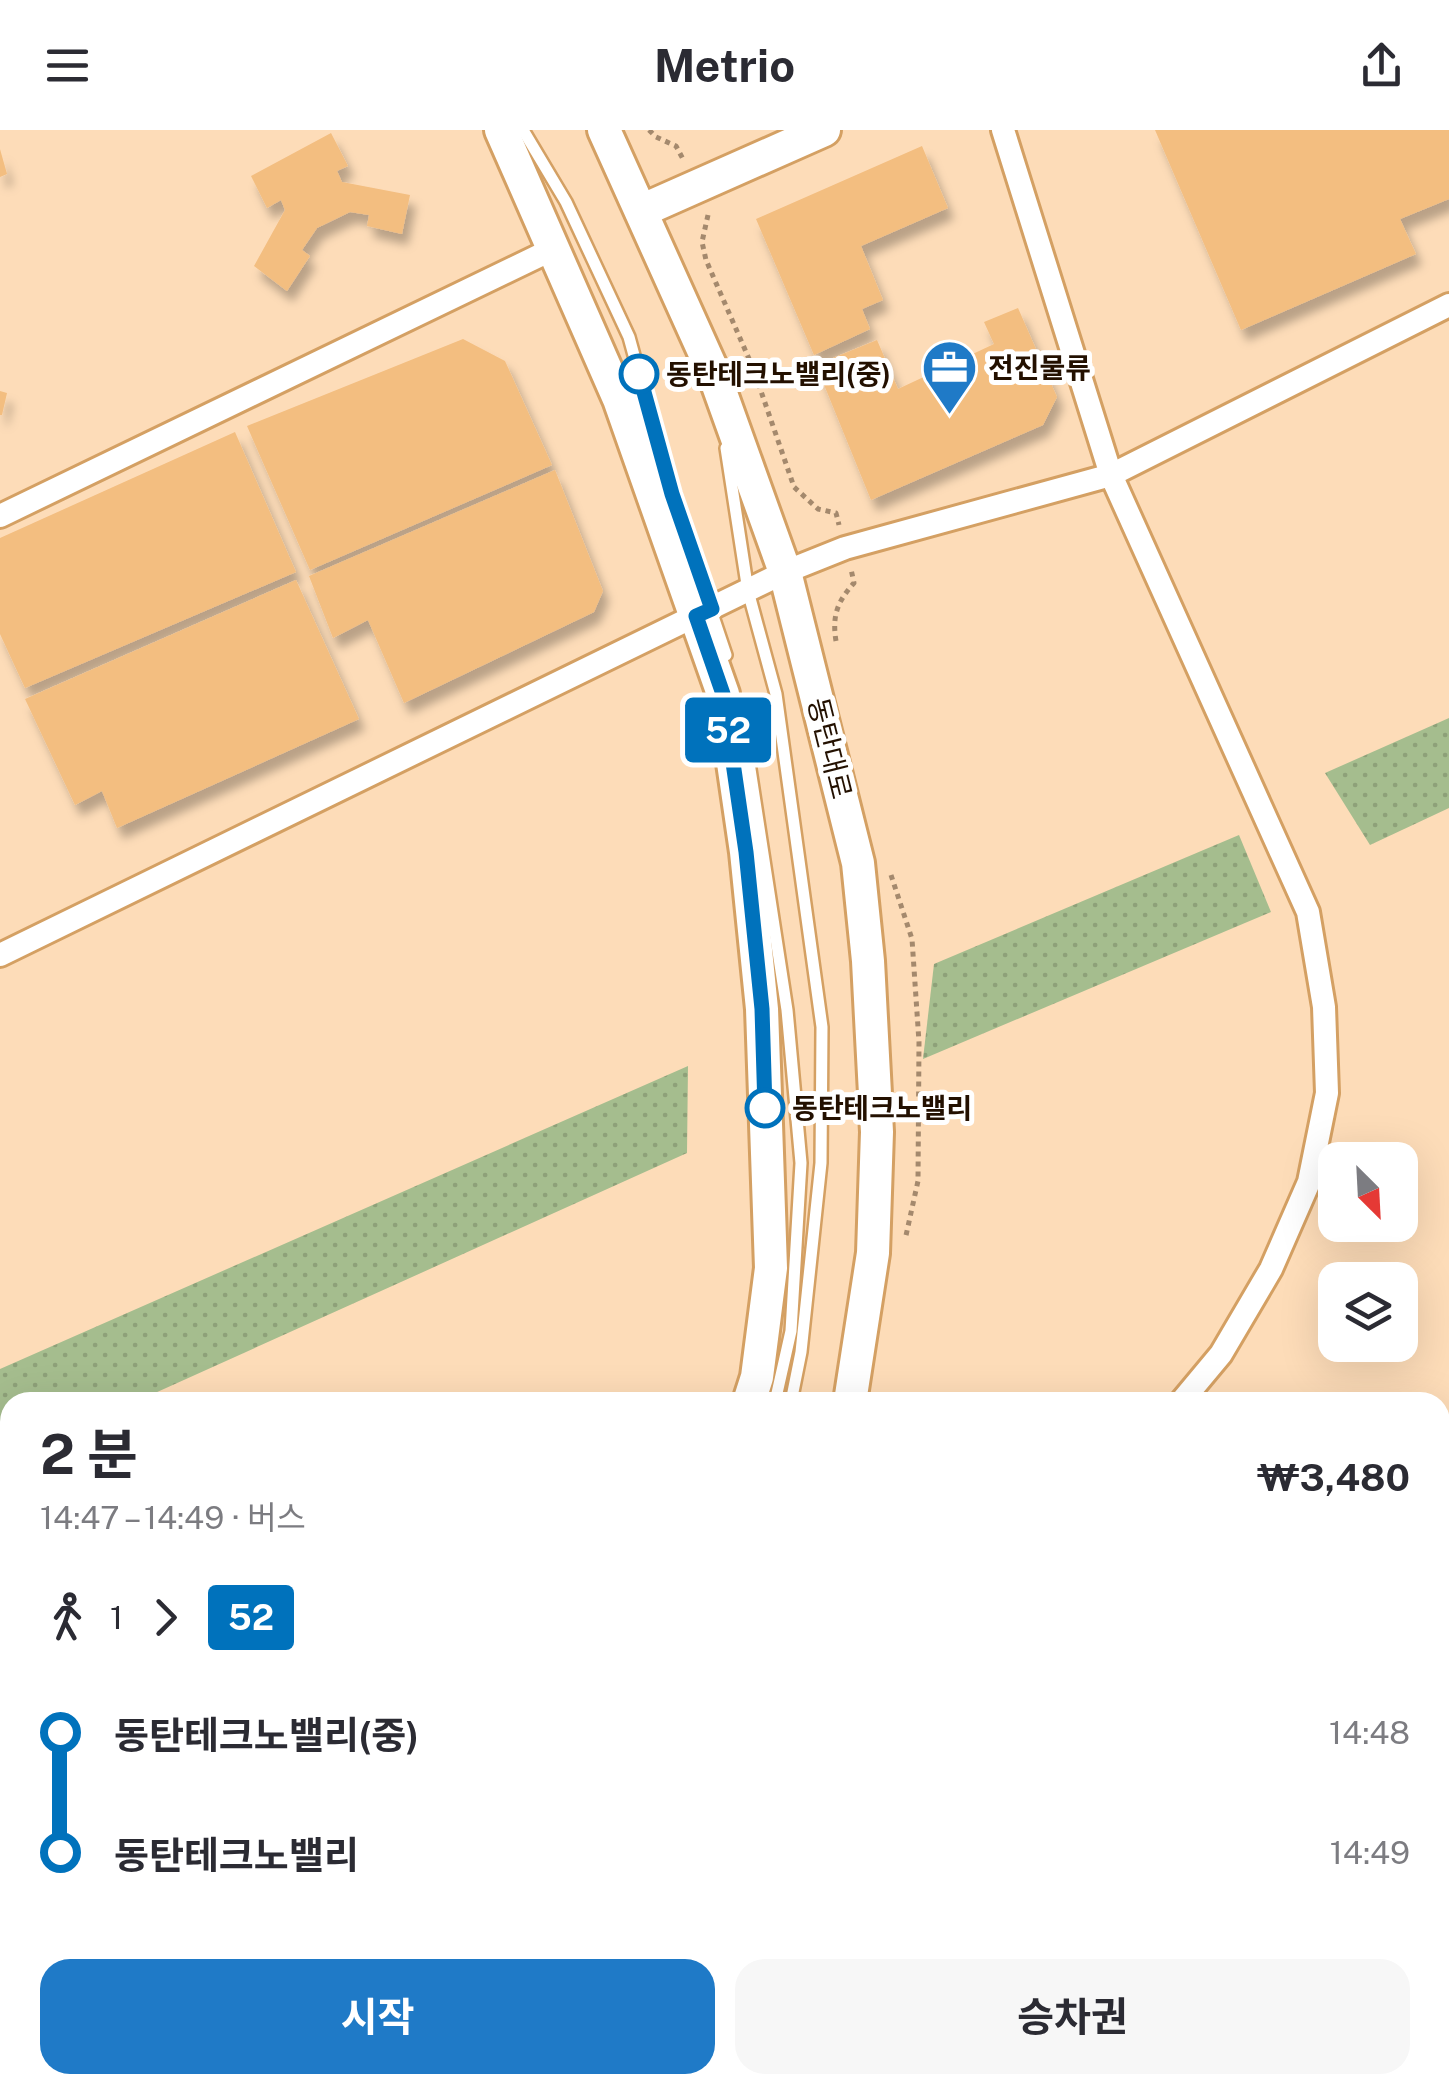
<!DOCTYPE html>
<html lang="ko">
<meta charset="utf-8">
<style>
:root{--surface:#fff;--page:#f7f7f7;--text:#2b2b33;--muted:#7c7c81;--accent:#1f7ac7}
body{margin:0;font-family:"Public Sans","Noto Sans KR",sans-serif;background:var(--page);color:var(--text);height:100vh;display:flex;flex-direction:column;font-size:38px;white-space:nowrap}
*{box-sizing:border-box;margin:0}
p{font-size:32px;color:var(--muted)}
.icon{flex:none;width:55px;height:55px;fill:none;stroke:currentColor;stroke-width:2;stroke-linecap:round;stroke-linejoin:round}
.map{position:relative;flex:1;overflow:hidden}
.details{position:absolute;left:0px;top:1262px;width:1450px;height:702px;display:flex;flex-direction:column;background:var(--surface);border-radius:30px 30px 0 0;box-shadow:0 10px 40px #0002}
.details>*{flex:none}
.badge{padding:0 20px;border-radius:8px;font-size:35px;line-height:65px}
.needle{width:65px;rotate:156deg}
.buttons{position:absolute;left:1318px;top:1012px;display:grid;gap:20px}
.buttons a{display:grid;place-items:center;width:100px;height:100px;border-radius:20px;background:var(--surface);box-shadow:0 10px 40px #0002;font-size:50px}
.map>.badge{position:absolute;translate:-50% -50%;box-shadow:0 0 0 5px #fff}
.legs{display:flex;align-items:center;gap:15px;height:110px;padding:0 40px;font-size:32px}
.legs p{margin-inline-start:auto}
.summary{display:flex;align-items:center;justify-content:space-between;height:170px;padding:0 40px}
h1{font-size:55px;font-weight:700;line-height:75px}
.action{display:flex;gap:20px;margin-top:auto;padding:20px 40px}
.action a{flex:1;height:115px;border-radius:30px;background:var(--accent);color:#fff;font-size:40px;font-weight:700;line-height:115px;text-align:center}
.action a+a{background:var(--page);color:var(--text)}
ul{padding:0 40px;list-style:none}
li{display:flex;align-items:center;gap:35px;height:120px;font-size:38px}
li i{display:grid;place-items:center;width:15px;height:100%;margin:0 12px;background:currentColor}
li i::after{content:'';width:25px;height:25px;margin:-12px;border:8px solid;border-radius:50%;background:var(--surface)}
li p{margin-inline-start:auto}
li:first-child i{background:linear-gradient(#0000 50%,currentColor 0)}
li:last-child i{background:linear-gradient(currentColor 50%,#0000 0)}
header{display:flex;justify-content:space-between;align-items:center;height:130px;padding:0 40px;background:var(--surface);font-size:45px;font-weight:700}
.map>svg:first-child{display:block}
.park{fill:url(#park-dots)}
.building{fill:#f3be80;filter:url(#shadow)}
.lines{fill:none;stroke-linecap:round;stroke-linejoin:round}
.lane-casing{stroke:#d4a063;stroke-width:16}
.street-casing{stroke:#d4a063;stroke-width:28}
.secondary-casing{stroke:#d4a063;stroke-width:38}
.path{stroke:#a4896d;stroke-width:5;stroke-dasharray:5 5;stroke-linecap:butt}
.lane{stroke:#fff;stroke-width:11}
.street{stroke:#fff;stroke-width:22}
.secondary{stroke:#fff;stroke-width:32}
.line-1-casing{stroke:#fff;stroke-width:22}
.line-1{stroke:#0072bc;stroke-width:15}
.stop-1-dot{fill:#fff;stroke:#0072bc;stroke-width:5}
.labels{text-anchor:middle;stroke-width:10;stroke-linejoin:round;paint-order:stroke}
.poi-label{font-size:28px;font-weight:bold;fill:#231000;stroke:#fff;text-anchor:start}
.stop-label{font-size:28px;font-weight:bold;fill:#231000;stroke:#fff;text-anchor:start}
.street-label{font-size:28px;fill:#231000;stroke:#fff}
</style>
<header><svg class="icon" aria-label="menu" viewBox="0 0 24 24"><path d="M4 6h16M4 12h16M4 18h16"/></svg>Metrio<svg class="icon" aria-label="share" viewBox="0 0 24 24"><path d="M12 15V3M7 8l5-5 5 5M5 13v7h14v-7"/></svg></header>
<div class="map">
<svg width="1449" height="1964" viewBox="0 0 1449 1964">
<defs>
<pattern id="park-dots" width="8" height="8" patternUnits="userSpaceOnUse" patternTransform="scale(2.5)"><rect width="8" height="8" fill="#a5bd8e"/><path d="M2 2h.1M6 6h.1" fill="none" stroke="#8ea179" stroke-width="1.8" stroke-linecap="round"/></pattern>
<filter id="shadow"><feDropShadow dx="6" dy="11" stdDeviation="5" flood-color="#0004"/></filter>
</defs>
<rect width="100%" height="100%" fill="#fddcb8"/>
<!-- park -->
<g class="park">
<polygon points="1449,588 1449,678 1370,715 1325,643"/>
<polygon points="1239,705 1271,782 923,929 934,834"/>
<polygon points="688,936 687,1023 135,1272 10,1272 10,1400 0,1347 0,1239"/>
<polygon points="10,1735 10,1955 31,1955 26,1964 0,1964 0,1755"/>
</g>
<!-- building -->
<g class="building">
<polygon points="1155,0 1449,0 1449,69 1400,89 1416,124 1241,200"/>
<polygon points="331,3 348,36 337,41 342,52 410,65 402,104 367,96 369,85 350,82 317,98 302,120 310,126 287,161 254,136 285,80 281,70 267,78 251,46"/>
<polygon points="922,16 948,78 861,116 883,170 862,179 870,199 814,225 756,89"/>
<polygon points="0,19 7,44 0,47"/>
<polygon points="1018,178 1057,267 1043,295 871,370 816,235 877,210 898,259 994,214 984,192"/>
<polygon points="463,209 505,231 552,335 310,440 247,296"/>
<polygon points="0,261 7,263 2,285 0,285"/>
<polygon points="235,302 296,442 25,558 0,504 0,408"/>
<polygon points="555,340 603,461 594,482 404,573 368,490 333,508 309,446"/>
<polygon points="296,450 359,589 117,698 102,661 75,675 25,569"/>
<polygon points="119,1955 197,1955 214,1964 114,1964"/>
<polygon points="696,1955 840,1955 836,1964 809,1964 800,1960 798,1964 691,1964"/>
<rect x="898" y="1955" width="55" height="9"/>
<polygon points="1029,1955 1090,1955 1089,1964 1028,1964"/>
</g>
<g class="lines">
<defs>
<g id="lane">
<polyline points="523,0 566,72 629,207 672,364 726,525"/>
<polyline points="726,318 748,461 776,564 822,897 821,1033 801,1222 791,1272"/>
<polyline points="742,587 787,880 801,1033 791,1201 775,1272"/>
<polyline points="510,1964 514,1955"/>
<polyline points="530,1964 534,1955"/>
</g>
<g id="street">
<polyline points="1003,0 1111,345 1308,782 1324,877 1327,963 1309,1052 1271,1139 1221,1224 1181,1272"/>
<polyline points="0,386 553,119"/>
<polyline points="0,825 785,442 845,418 1111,345 1449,175"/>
<polyline points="0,1510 10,1559"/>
</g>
<g id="secondary">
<polyline points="501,0 619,269 723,564 746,722 762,879 771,1138 757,1247 749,1272"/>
<polyline points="604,0 714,244 785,442 858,733 868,831 877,1002 873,1123 850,1272"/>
<polyline points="641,81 824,0"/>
<polyline points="1440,1703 1449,1699"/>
<polyline points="1127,1955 1128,1964"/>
<polyline points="474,1964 478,1955"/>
<polyline points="570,1964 575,1955"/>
</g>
</defs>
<!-- lane casing -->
<use href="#lane" class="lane-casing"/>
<!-- street casing -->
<use href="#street" class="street-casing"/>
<!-- secondary casing -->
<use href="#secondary" class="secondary-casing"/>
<!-- path -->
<g class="path">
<polyline points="649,0 656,7 676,16 683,29"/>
<polyline points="708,85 702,112 706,130 753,238 794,357 818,379 836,383 839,395"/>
<path d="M 836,511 C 832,486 837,472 854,453 L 851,439"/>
<polyline points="891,745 912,809 919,912 918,1051 905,1110"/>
<polyline points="624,1964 628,1955"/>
</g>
<!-- lane -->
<use href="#lane" class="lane"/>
<!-- street -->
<use href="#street" class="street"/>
<!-- secondary -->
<use href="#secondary" class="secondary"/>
</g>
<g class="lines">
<defs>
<polyline id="line-1" points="639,244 672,364 712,479 696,486 723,564 746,722 762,879 765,978"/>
</defs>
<!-- line-1 casing -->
<use href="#line-1" class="line-1-casing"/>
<!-- line-1 -->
<use href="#line-1" class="line-1"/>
</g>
<!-- icons -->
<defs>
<symbol id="office-pin" viewBox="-11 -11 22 30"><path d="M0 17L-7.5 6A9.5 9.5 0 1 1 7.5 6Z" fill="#1f7ac7" stroke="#fff"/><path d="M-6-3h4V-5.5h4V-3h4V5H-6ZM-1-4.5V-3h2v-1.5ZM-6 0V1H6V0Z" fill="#fff"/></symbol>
</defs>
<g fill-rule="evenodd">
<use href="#office-pin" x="918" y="206" width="63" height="86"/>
</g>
<!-- markers -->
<g class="stop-1-dot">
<circle cx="639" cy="244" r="18"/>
<circle cx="765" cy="978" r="18"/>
</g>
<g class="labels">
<!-- poi labels -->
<g class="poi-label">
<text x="988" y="248">전진물류</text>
</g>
<!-- stop labels -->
<g class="stop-label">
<text x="666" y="254">동탄테크노밸리(중)</text>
<text x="792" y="988">동탄테크노밸리</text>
</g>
<!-- street labels -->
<g class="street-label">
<text transform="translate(830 618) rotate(76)" y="10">동탄대로</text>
</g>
</g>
</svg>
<div class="buttons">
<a><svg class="needle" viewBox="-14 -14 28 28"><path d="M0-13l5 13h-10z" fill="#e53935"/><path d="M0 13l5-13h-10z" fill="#7c7c81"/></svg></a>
<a><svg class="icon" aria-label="layers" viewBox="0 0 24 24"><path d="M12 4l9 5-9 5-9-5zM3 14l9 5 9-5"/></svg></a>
</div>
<b class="badge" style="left:728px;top:600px;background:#0072bc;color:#fff">52</b>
<section class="details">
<div class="summary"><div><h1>2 분</h1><p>14:47 – 14:49 · 버스</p></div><b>₩3,480</b></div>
<div class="legs"><svg class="icon" aria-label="walk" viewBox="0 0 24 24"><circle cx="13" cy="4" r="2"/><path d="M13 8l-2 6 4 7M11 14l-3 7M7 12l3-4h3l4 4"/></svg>1<svg class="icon" aria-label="forward" viewBox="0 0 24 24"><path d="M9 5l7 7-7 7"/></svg><b class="badge" style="background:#0072bc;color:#fff">52</b></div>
<ul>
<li><i style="color:#0072bc"></i><b>동탄테크노밸리(중)</b><p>14:48</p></li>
<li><i style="color:#0072bc"></i><b>동탄테크노밸리</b><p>14:49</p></li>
</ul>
<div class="action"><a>시작</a><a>승차권</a></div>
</section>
</div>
